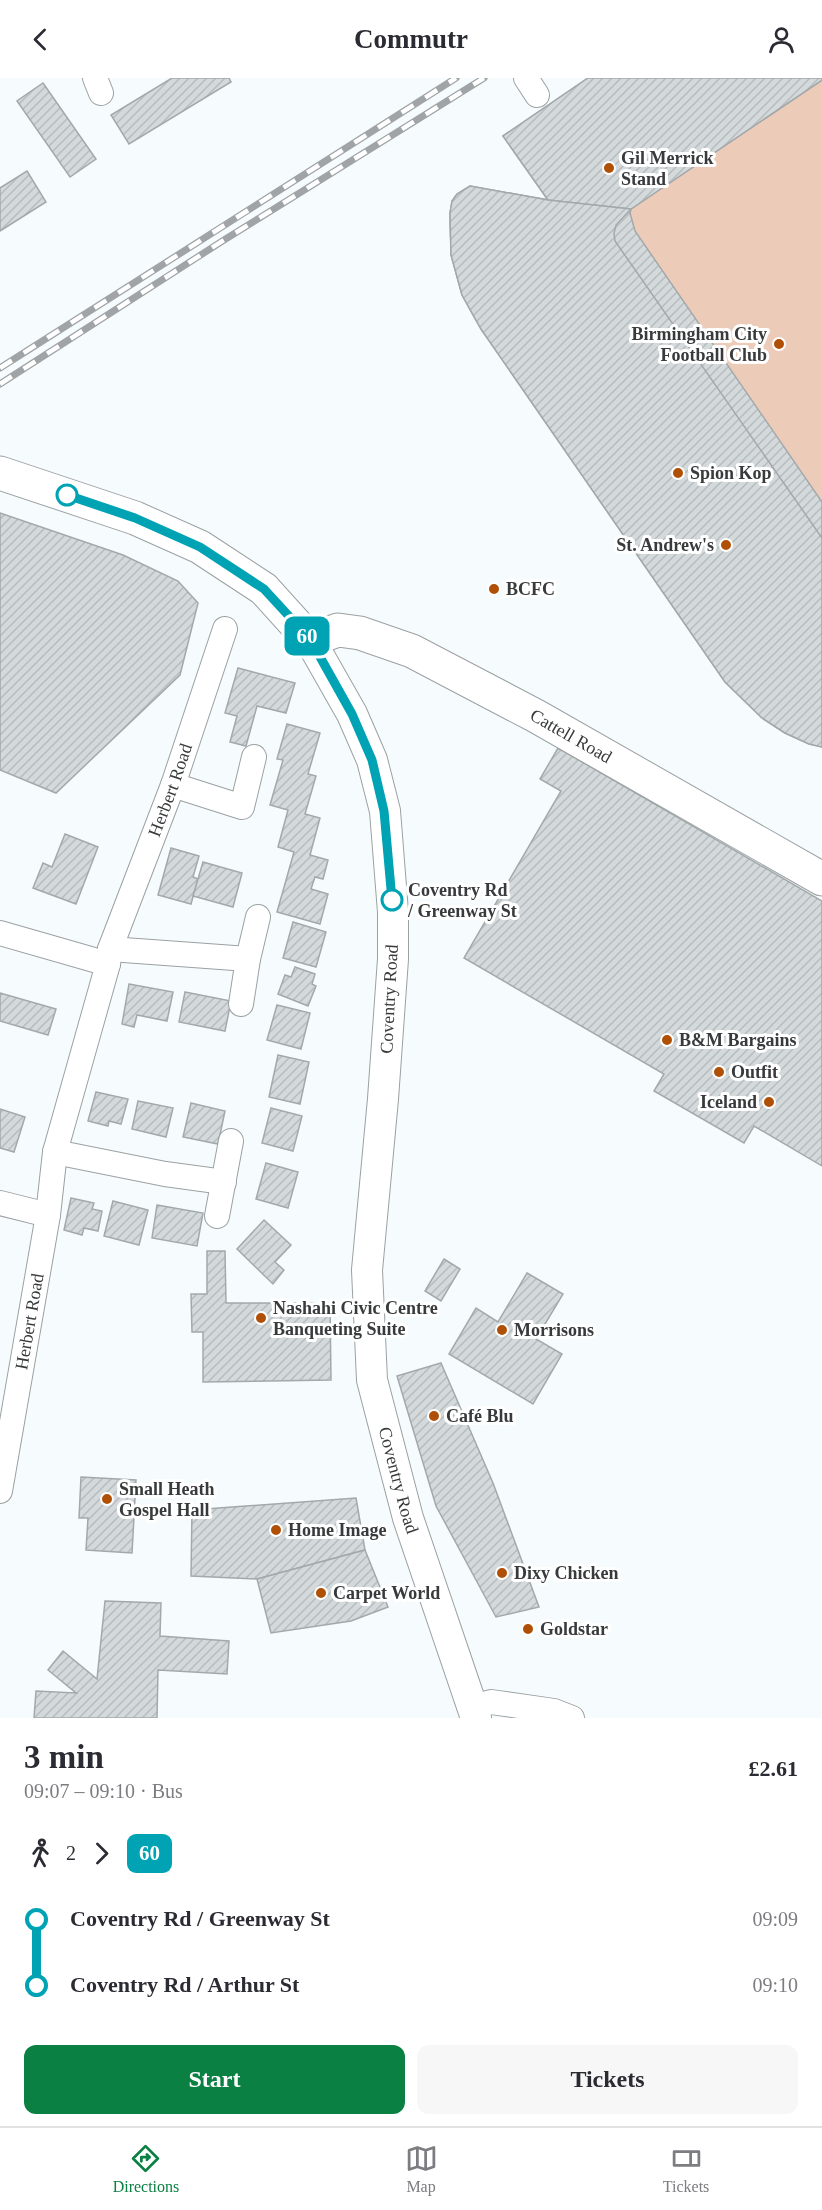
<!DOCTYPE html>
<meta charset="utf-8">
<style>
:root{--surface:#fff;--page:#f7f7f7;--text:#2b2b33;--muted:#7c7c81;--line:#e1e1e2;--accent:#0b8043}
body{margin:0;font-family:"Times New Roman",serif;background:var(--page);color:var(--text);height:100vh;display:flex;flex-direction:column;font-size:22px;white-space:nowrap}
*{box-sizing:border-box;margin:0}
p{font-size:20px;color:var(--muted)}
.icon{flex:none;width:33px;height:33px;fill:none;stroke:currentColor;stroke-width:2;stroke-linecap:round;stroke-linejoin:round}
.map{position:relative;height:1640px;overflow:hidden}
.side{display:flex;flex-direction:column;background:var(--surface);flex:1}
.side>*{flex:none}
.badge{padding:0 12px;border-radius:9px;font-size:21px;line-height:39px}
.map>.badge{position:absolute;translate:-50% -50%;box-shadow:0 0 0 3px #fff}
.legs{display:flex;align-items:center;gap:9px;height:66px;padding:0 24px;font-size:20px}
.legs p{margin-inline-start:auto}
.head{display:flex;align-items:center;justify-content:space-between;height:102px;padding:0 24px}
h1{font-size:33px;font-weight:700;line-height:45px}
.action{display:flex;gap:12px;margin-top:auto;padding:12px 24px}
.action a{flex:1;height:69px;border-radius:12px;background:var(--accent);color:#fff;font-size:24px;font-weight:700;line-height:69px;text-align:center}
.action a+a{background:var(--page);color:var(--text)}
ul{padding:0 24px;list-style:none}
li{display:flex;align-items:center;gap:21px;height:66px;font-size:22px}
li i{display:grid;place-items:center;width:9px;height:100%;margin:0 8px;background:currentColor}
li i::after{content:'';width:15px;height:15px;margin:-8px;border:4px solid;border-radius:50%;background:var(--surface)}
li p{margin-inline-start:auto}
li:first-child i{background:linear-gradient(#0000 50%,currentColor 0)}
li:last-child i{background:linear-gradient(currentColor 50%,#0000 0)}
header{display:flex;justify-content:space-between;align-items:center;height:78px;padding:0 24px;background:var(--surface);font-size:27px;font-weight:700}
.tabs{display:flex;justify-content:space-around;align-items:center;height:84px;border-top:2px solid var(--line);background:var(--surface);font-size:16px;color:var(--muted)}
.tabs a{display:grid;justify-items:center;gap:3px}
.tabs .on{color:var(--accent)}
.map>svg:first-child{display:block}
.garden{fill:#edcbb9}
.building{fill:url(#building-hatch);stroke:#a3a9ab;stroke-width:1.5}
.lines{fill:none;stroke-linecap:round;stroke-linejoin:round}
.minor-casing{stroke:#9ba1a3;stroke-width:26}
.tertiary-casing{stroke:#9ba1a3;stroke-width:32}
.secondary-casing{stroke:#9ba1a3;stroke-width:35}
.minor{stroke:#fff;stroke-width:24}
.tertiary{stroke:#fff;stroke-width:30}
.secondary{stroke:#fff;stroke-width:33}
.rail-casing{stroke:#a0a4a6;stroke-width:7}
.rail{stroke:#fff;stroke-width:4.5;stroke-dasharray:14;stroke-linecap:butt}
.line-1-casing{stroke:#fff;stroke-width:14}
.line-1{stroke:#00a3b4;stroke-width:9}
.poi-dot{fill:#b05006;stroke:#fff;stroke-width:2}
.stop-1-dot{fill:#fff;stroke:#00a3b4;stroke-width:3}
.labels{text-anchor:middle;stroke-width:6;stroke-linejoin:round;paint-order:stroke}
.poi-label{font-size:18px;font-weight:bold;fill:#383a3b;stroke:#fff;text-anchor:start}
.street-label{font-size:18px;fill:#383a3b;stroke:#fff}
.stop-label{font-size:18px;font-weight:bold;fill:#383a3b;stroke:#fff;text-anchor:start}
</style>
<header><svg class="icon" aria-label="back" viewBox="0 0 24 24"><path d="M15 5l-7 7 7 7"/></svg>Commutr<svg class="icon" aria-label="person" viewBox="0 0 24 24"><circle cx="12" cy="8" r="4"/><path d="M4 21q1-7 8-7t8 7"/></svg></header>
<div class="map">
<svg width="822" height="1640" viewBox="0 0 822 1640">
<defs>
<pattern id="building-hatch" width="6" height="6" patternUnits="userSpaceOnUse" patternTransform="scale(1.5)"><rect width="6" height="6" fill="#d4dadc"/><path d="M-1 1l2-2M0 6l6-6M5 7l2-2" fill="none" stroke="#b7bcbe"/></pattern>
</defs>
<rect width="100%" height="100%" fill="#f6fcfe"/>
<!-- garden -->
<path class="garden" d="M 588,0 L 822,0 L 822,669 C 782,660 752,634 725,604 L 481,251 C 474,241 468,230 463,219 C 453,196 444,145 453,122 C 456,115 463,111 470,108 L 548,121 L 503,58 Z"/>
<!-- building -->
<g class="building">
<polygon points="172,0 229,0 231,4 129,66 111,37"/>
<polygon points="588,0 822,0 822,2 631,131 630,135 635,153 822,424 822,669 809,666 785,655 762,640 725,604 481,251 462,217 451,177 450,135 452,123 457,116 470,108 548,122 503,58"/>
<polygon points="588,0 822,0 822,2 631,131 548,122 503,58"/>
<polygon points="43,5 96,81 70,99 17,23"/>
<polygon points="27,93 46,124 0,153 0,110"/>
<polygon points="470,108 548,122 631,131 616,147 614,155 615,163 822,460 822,669 809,666 785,655 762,640 725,604 481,251 462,217 451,177 450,135 452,123 457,116"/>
<polygon points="0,435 123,477 178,503 198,525 180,597 56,715 0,692"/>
<polygon points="238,590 295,605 286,635 257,628 246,668 230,664 237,638 225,635"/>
<polygon points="287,646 320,655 308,696 316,698 305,736 320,740 310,777 328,782 323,801 315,799 311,811 328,816 320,846 277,834 294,774 278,769 288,732 270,727 283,682 277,681"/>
<polygon points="558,670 822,823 822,1088 754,1048 744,1065 654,1013 664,996 464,880 561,713 540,701"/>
<polygon points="65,756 98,769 76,826 33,810 43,785 52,789"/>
<polygon points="171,770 199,778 193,799 198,801 191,826 158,817"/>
<polygon points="203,784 242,795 233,829 193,818"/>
<polygon points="293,844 326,854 316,889 283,880"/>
<polygon points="295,889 315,896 312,906 316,908 308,928 278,916 285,897 291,899"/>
<polygon points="129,906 173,914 167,943 137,937 134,949 122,946"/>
<polygon points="185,914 231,923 225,953 179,944"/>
<polygon points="0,915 56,931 48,957 0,943"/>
<polygon points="277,927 310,935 301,971 267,962"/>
<polygon points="278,977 309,984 300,1026 269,1019"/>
<polygon points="96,1014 128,1021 121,1046 109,1043 108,1048 88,1043"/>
<polygon points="138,1023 173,1030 166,1059 132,1051"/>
<polygon points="191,1025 225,1033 218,1066 183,1059"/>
<polygon points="271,1030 302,1038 293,1073 262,1065"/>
<polygon points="0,1031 25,1039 14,1074 0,1070"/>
<polygon points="266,1085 298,1094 288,1130 256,1121"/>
<polygon points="71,1120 94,1125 92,1131 102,1133 98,1153 84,1150 82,1157 64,1152"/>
<polygon points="113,1123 148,1132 139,1167 104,1158"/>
<polygon points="157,1127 203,1135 197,1168 152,1160"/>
<polygon points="264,1142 291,1167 275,1184 284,1192 273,1206 237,1171"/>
<polygon points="207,1173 225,1173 226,1225 330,1225 331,1302 203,1304 203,1254 192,1254 191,1216 207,1216"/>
<polygon points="444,1181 460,1191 441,1223 425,1213"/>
<polygon points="527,1195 563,1216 536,1261 562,1276 533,1326 449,1276 476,1230 498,1244"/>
<polygon points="441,1285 493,1405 539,1529 496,1539 436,1428 397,1298"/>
<polygon points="81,1399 136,1402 132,1475 86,1472 88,1440 79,1440"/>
<polygon points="356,1420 365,1472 257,1501 191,1498 192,1432"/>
<polygon points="365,1472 388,1529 351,1543 271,1555 257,1501"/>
<polygon points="105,1523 161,1525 160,1558 229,1563 227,1596 158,1592 157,1640 34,1640 36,1613 76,1615 48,1592 63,1573 97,1601"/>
</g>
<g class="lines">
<defs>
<g id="minor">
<polyline points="95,0 101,15"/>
<polyline points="526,0 537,17"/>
<polyline points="173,707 242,729 254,679"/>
<polyline points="0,855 108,886"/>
<polyline points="110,871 248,881 258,839"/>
<polyline points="241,926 248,881"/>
<polyline points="55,1074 165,1096 224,1104"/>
<polyline points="0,1125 48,1137"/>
<polyline points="217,1138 231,1063"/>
<path id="s1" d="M 0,1413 L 48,1137 L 55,1074 L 108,886 L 110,871 L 173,707 L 225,551"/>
<polyline points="473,1629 491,1624 554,1633 572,1640"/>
</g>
<g id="tertiary">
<path id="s2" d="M 310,562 L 352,636 L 372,682 L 385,733 L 393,834 L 393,881 L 383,1021 L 367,1192 L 372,1302 L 408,1440 L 476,1640"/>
</g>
<g id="secondary">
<path id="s3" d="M 0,395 L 135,440 L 200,469 L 264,511 L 310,562 L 338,552 L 360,555 L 412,573 L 536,638 L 822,801"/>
</g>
</defs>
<!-- minor casing -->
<use href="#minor" class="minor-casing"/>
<!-- tertiary casing -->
<use href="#tertiary" class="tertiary-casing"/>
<!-- secondary casing -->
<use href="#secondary" class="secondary-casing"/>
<!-- minor -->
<use href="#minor" class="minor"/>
<!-- tertiary -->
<use href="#tertiary" class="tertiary"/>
<!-- secondary -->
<use href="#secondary" class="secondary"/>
<defs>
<g id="rail">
<polyline points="0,290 456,0"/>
<polyline points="0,306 224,162 484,0"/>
</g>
</defs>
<!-- rail casing -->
<use href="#rail" class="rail-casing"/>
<!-- rail -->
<use href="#rail" class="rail"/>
</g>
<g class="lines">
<defs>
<polyline id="line-1" points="67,417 135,440 200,469 264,511 310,561 352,636 372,682 384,733 392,822"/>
</defs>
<!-- line-1 casing -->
<use href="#line-1" class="line-1-casing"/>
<!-- line-1 -->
<use href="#line-1" class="line-1"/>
</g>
<!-- markers -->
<g class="poi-dot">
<circle cx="609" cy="90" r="6"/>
<circle cx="779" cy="266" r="6"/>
<circle cx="678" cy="395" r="6"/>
<circle cx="726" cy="467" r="6"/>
<circle cx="494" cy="511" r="6"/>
<circle cx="667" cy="962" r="6"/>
<circle cx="719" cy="994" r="6"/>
<circle cx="769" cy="1024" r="6"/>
<circle cx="261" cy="1240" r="6"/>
<circle cx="502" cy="1252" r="6"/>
<circle cx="434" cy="1338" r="6"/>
<circle cx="107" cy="1421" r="6"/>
<circle cx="276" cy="1452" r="6"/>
<circle cx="502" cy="1495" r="6"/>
<circle cx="321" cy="1515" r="6"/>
<circle cx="528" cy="1551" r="6"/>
</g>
<g class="stop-1-dot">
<circle cx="67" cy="417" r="10"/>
<circle cx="392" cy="822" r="10"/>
</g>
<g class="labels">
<!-- poi labels -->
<g class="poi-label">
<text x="621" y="86">Gil Merrick<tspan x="621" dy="21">Stand</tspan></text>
<text x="767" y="262" text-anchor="end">Birmingham City<tspan x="767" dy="21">Football Club</tspan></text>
<text x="690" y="401">Spion Kop</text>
<text x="714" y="473" text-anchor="end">St. Andrew's</text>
<text x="506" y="517">BCFC</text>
<text x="679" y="968">B&amp;M Bargains</text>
<text x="731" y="1000">Outfit</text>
<text x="757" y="1030" text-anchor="end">Iceland</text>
<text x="273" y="1236">Nashahi Civic Centre<tspan x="273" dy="21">Banqueting Suite</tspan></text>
<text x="514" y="1258">Morrisons</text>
<text x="446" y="1344">Café Blu</text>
<text x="119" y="1417">Small Heath<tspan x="119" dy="21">Gospel Hall</tspan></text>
<text x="288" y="1458">Home Image</text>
<text x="514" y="1501">Dixy Chicken</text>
<text x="333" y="1521">Carpet World</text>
<text x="540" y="1557">Goldstar</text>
</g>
<!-- street labels -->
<g class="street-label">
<text dy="6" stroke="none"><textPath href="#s3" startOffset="646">Cattell Road</textPath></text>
<text dy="6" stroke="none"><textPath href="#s1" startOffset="724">Herbert Road</textPath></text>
<text transform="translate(389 921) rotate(-87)" y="6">Coventry Road</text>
<text dy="6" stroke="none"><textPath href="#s1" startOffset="172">Herbert Road</textPath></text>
<text dy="6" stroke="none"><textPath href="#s2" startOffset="862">Coventry Road</textPath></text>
</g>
<!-- stop labels -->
<g class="stop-label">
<text x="408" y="818">Coventry Rd<tspan x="408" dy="21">/ Greenway St</tspan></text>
</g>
</g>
</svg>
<b class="badge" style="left:307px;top:558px;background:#00a3b4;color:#fff">60</b>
</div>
<section class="side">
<div class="head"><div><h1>3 min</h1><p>09:07 – 09:10 · Bus</p></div><b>£2.61</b></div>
<div class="legs"><svg class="icon" aria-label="walk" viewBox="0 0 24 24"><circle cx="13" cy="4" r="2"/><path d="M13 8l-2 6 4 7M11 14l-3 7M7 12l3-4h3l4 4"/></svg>2<svg class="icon" aria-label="forward" viewBox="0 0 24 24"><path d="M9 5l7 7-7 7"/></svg><b class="badge" style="background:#00a3b4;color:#fff">60</b></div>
<ul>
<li><i style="color:#00a3b4"></i><b>Coventry Rd / Greenway St</b><p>09:09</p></li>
<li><i style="color:#00a3b4"></i><b>Coventry Rd / Arthur St</b><p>09:10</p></li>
</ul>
<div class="action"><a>Start</a><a>Tickets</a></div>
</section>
<nav class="tabs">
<a class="on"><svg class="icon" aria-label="directions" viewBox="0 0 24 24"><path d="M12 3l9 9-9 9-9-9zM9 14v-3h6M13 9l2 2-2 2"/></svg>Directions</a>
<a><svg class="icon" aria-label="map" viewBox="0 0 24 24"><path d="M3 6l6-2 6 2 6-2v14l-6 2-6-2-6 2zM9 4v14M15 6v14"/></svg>Map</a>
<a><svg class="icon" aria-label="tickets" viewBox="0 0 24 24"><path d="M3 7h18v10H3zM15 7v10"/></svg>Tickets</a>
</nav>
